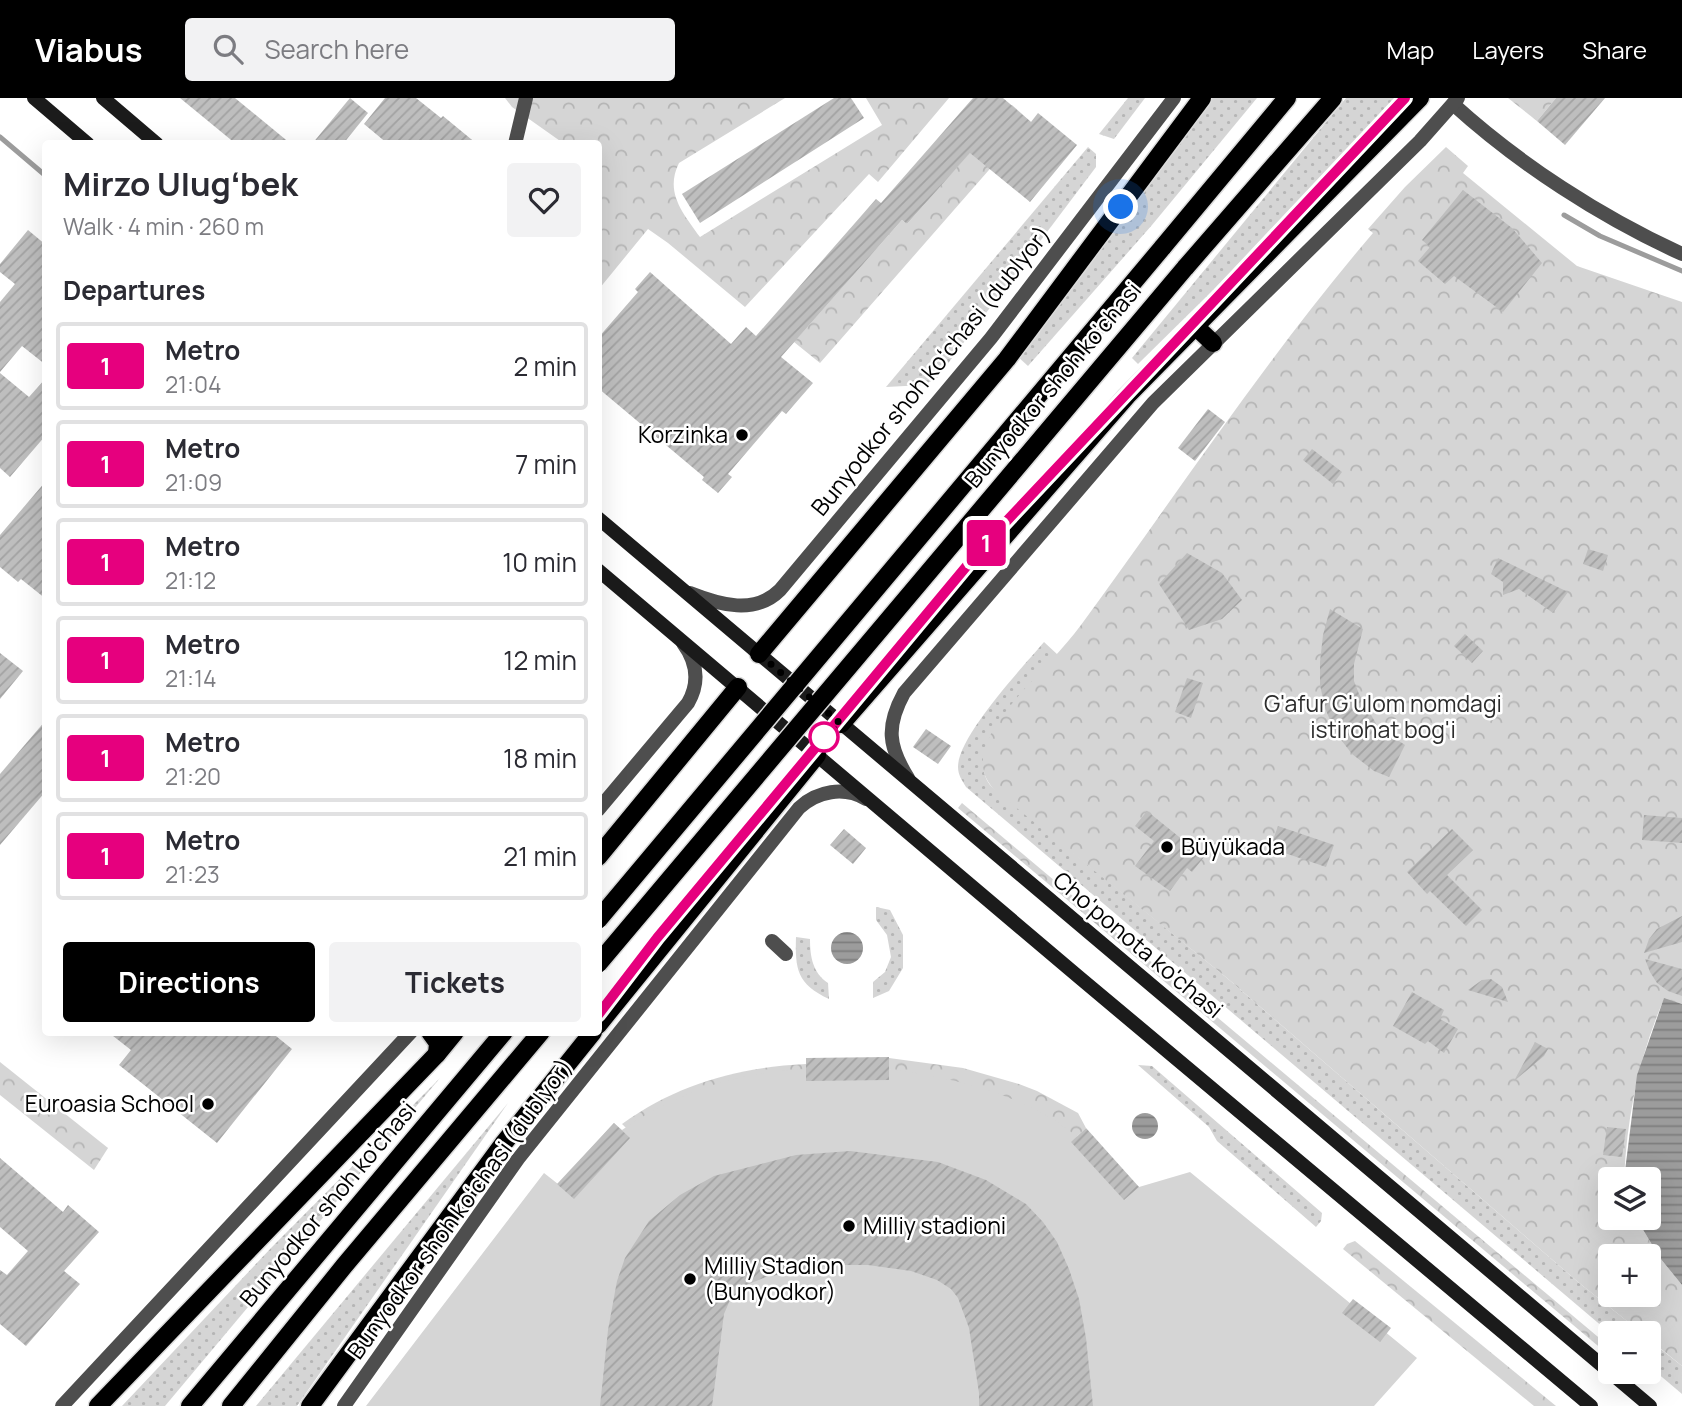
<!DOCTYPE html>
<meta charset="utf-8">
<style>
:root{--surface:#fff;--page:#f2f2f3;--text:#2b2b33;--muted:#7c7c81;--line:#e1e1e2;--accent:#000}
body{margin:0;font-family:Manrope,sans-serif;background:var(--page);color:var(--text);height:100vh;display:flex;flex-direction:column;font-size:26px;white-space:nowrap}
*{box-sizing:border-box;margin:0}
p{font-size:23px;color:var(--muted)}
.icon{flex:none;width:38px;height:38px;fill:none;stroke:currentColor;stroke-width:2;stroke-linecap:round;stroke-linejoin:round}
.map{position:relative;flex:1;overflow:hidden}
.sheet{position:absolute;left:42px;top:42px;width:560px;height:896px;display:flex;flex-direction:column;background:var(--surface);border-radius:7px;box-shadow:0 7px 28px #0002}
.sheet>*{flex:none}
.badge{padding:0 14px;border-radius:5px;font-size:24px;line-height:46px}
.tools{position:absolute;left:1598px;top:1069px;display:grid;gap:14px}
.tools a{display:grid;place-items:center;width:63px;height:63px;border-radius:7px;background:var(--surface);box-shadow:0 7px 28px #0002;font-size:35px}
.you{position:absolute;width:35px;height:35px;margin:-18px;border:5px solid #fff;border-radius:50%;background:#1a73e8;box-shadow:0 0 0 10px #1a73e833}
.map>.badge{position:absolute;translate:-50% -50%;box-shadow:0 0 0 4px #fff}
h2{padding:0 21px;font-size:26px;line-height:63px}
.round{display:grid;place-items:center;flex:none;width:74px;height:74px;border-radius:7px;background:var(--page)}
.headline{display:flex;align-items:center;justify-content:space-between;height:119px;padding:0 21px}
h1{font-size:33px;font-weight:700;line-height:52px}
.button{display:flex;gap:14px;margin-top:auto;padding:14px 21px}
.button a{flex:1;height:80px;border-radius:7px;background:var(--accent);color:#fff;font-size:28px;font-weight:700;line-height:80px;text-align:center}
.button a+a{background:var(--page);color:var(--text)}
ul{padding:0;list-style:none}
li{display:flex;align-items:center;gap:21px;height:88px;margin:0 14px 10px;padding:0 7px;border:4px solid var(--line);border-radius:7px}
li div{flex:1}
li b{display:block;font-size:26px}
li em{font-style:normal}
li .badge{min-width:77px;font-weight:700;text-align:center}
header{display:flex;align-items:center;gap:42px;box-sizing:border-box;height:98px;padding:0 35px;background:var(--accent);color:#fff}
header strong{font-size:33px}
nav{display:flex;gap:38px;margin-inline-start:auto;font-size:24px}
.search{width:490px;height:63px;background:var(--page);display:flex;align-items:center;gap:18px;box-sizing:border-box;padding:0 24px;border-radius:7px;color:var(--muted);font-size:26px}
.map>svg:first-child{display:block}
.grass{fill:url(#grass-dots)}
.forest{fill:url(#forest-crowns);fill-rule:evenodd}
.pitch{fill:#d5d5d5}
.water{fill:url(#water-rules)}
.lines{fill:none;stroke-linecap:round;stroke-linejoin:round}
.stream{stroke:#9c9c9c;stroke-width:5}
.building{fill:url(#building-hatch)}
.primary-casing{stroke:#dbdbdb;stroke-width:21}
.pedestrian{stroke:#4e4e4e;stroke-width:14}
.minor{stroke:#4e4e4e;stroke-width:14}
.tertiary{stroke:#4e4e4e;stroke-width:14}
.secondary{stroke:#1b1b1b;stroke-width:14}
.primary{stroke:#000;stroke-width:18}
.primary-bridge-casing{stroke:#dbdbdb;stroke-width:21;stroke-linecap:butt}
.primary-bridge{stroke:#000;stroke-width:18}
.line-casing{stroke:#fff;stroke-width:16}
.line{stroke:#e6007e;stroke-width:10}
.walk{stroke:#000;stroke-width:7;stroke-dasharray:0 12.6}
.poi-dot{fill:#000;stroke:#fff;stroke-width:2.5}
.stop-dot{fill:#fff;stroke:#e6007e;stroke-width:3.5}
.labels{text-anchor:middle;stroke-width:5;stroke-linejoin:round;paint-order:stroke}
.street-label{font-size:23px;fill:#000;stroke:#fff}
.poi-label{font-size:23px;fill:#000;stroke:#fff;text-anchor:start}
.park-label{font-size:23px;fill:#2c2c2c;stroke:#fff}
</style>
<header>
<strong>Viabus</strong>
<div class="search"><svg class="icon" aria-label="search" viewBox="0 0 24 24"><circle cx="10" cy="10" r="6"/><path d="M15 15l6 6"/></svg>Search here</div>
<nav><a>Map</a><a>Layers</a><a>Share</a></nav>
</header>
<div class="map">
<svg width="1682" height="1308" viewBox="0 0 1682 1308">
<defs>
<pattern id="grass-dots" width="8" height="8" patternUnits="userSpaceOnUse" patternTransform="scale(1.75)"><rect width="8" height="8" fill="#d5d5d5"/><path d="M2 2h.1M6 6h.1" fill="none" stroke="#b5b5b5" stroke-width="1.8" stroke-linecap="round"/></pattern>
<pattern id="forest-crowns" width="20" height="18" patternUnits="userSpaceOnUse" patternTransform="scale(1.75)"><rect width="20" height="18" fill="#d5d5d5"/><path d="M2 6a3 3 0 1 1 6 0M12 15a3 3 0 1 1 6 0" fill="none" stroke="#b5b5b5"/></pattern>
<pattern id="water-rules" width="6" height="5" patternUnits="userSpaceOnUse" patternTransform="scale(1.75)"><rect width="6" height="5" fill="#9c9c9c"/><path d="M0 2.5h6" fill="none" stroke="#7d7d7d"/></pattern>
<pattern id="building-hatch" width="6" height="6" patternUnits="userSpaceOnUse" patternTransform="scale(1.75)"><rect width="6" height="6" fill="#bebebe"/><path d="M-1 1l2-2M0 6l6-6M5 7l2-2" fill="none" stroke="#a2a2a2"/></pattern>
</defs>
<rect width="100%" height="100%" fill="#fff"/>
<!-- grass -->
<g class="grass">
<polygon points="1128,0 1145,0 1114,41 1099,36"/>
<polygon points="1207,0 1257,0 1152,127 1028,268 1017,258"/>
<polygon points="1346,0 1402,0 1335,72 1138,266 1132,260"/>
<polygon points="1088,49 1096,56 1096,69 937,280 924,287 886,289"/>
<path d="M 1044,544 L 1058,557 C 1034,582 960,651 991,688 L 1227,880 L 1578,1184 L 1642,1235 L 1610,1235 L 966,689 C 962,682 958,677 958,669 C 958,638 1022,570 1044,544 Z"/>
<polygon points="876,809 890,812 903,837 903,870 889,893 873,900 873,884 885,874 891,859 887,837 876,822"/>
<path d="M 796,839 L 810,841 C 810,859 813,875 828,885 L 829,901 C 797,886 795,871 796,839 Z"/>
<polygon points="1138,967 1152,968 1322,1115 1321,1123 1316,1129 1217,1043 1209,1029"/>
<polygon points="440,980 165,1308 122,1308 272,1149"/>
<polygon points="508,1005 297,1308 256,1308"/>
<polygon points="1648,1241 1682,1268 1682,1296 1649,1268"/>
</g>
<!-- forest -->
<g class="forest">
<path d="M 505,0 L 785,0 L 679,65 C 664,95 684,116 700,139 L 882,27 L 866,0 L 949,0 L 878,84 L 869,76 L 745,209 L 668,145 L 648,131 L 599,191 L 598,46 L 563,45 L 512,9 Z"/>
<polygon points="1508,0 1556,0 1537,23"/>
<polygon points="1012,7 1031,24 820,265 794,244 902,122 907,126"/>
<path d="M 1446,49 L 1468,68 L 1463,75 L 1577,168 L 1682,204 L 1682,906 L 1664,901 C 1639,958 1627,1019 1624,1081 L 1610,1082 L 1610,1120 L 1636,1120 L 1660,1160 L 1682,1187 L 1682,1268 L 1649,1241 L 1648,1236 L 1642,1235 L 1578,1184 L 1227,880 L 998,695 C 981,680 979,663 988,642 C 1006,603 1055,563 1081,527 C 1177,396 1267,259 1373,135 L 1368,131 L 1405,89 ZM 1610,1158 L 1648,1158 L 1648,1197 L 1610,1197 Z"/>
<polygon points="962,705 1610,1249 1610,1258 958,710"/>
<polygon points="889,960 963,970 1019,986 1037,993 1078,1015 1086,1030 1059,1055 889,971"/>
<polygon points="0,964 108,1050 94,1072 0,997"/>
<path d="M 806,966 L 806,1003 L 651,1054 L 622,1026 C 677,986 739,969 806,966 Z"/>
<polygon points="1355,1143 1556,1308 1534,1308 1343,1151 1347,1146"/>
</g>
<!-- pitch -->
<path class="pitch" d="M 889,971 C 943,978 1001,991 1049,1019 C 1079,1037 1111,1067 1139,1089 L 1190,1074 L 1417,1260 L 1374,1308 L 366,1308 L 544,1075 L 558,1086 L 614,1025 L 622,1032 C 668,1000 725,978 781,973 C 817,969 853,971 889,971 Z"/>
<!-- water -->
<g class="water">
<circle cx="847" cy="850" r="16"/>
<polygon points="1664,900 1682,906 1682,1187 1660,1160 1636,1120 1648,1120 1648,1082 1624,1081 1637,977"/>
<circle cx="1145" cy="1028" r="13"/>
</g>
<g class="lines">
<!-- stream -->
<g class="stream">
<polyline points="0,39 46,78"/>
<polyline points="1564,117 1600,138 1682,173"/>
</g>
</g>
<!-- building -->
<g class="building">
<polygon points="180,0 235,0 291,46 236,46"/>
<polygon points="350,0 368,15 343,46 312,46"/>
<polygon points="385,0 416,0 441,20 443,18 477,46 388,46 364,26"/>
<polygon points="834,0 851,0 864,20 700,125 682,96"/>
<polygon points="973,0 1003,0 1031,24 1038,15 1077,47 1030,104 970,55 907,126 902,122 781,259 813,285 786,316 782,313 728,376 732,379 718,395 702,382 704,379 598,290 598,240 638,194 635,191 650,174 731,246 746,229 756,238 876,101 881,105"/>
<polygon points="1556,0 1605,0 1565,47 1537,23"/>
<polygon points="1463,92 1512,130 1542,165 1503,214 1454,178 1445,186 1418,163 1430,149 1422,142"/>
<polygon points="28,132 46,147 46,267 22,248 0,274 0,204 15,186 0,174 0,166"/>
<polygon points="0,275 29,299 46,280 46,337 10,379 0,370"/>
<polygon points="1208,311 1225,324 1195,363 1178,350"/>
<polygon points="1312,351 1342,374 1333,386 1303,362"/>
<polygon points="46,383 46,501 21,481 18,484 0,469 0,437"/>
<polygon points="1588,451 1608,457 1603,473 1583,466"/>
<polygon points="1187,455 1222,475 1242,502 1222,521 1189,532 1159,486"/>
<polygon points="1498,460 1568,494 1553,515 1519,491 1503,497 1503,484 1491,476"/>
<polygon points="1330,511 1363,531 1354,566 1354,583 1359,596 1378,629 1405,647 1389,679 1374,673 1352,656 1335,634 1325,610 1320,587 1320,564 1323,537"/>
<polygon points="1465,536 1483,553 1472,565 1454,548"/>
<polygon points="0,555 23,573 0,601"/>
<polygon points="1187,580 1203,585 1191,620 1175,614"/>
<polygon points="46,622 46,693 0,747 0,676"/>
<polygon points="926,631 951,648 938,666 913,649"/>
<polygon points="1147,713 1204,759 1192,774 1187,770 1170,793 1135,768 1154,743 1135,728"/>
<polygon points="1644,717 1682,720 1682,745 1642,742"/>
<polygon points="1278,728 1334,747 1326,769 1270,750"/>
<polygon points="844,731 866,750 853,766 830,747"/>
<polygon points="1452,731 1473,752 1447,777 1482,812 1466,828 1430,793 1427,796 1407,774"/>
<polygon points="1682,818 1682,844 1644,855 1649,841 1657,831"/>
<polygon points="1645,861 1682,871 1682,898 1668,893 1657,885 1650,874"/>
<polygon points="1491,881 1502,889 1508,904 1468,892 1482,882"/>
<polygon points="1412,894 1444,912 1440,921 1458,931 1444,955 1428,943 1425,946 1393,928"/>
<polygon points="108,934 271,934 292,951 217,1045 119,967 131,952"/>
<polygon points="1535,944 1548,951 1544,958 1514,983"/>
<polygon points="889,959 889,982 806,983 806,960"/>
<polygon points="614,1025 630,1040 574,1101 557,1086"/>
<polygon points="1607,1029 1626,1031 1622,1059 1603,1057"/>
<polygon points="1086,1030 1139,1089 1124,1102 1071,1044"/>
<polygon points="850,1053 938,1064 986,1082 1026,1106 1043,1124 1057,1144 1069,1171 1079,1201 1086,1240 1093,1308 979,1308 979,1295 969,1230 958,1200 951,1191 937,1182 911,1173 868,1167 831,1167 766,1179 749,1186 730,1202 724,1216 712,1308 600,1308 608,1232 617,1183 625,1160 649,1123 680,1097 714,1078 796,1057"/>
<polygon points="0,1060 63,1114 68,1107 99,1134 64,1173 80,1186 26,1248 0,1226 0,1172 7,1177 28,1153 0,1129"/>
<polygon points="1353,1201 1391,1230 1380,1244 1342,1215"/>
</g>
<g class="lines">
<defs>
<g id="primary">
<polyline points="1162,150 1287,0"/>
<polyline points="1185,170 1333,0"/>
<polyline points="1196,229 1213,245"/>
<polyline points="759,556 1007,261 1202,0"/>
<polyline points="841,626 1127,298 1420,0"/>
<polyline points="598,759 738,589"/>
<polyline points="598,927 817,657"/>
<polyline points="430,934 438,945 437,956"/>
<polyline points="98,1308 437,956 455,934"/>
<polyline points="190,1308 504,934"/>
<polyline points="231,1308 344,1168 541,934"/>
<polyline points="310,1308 503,1046 593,934"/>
</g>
</defs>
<!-- primary casing -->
<use href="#primary" class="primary-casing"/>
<!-- pedestrian -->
<polyline class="pedestrian" points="772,843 786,856"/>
<!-- minor -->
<g class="minor">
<path d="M 1453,6 C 1519,66 1601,119 1682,156"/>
<polyline points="515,46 526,0"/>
</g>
<!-- tertiary -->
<g class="tertiary">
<path d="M 690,495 C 720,507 755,517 780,492 L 991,240 L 1174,0"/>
<path d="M 908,680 C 888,648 886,628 904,595 L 1153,305 L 1420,43 L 1458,0"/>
<path d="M 598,712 L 688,605 C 700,584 697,564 683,545"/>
<polyline points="62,1308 411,934"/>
<path d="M 344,1308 L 518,1061 L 799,710 C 817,693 844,688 866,701"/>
</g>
<!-- secondary -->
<g class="secondary">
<polyline points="34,0 88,46"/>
<polyline points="103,0 157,46"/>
<polyline points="598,420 1650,1308"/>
<polyline points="598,472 1080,880 1591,1308"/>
</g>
<!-- primary -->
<use href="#primary" class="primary"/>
<defs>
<g id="primary-bridge">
<polyline points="598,822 1162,150"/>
<polyline points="598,866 1185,170"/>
</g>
</defs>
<!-- primary-bridge casing -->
<use href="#primary-bridge" class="primary-bridge-casing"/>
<!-- primary-bridge -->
<use href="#primary-bridge" class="primary-bridge"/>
</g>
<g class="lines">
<defs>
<polyline id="line" points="598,917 657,840 985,446 1405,0"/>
</defs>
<!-- line casing -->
<use href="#line" class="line-casing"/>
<!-- line -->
<use href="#line" class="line"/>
<!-- walk -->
<polyline class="walk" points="824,639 841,626 759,556 1007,261 1121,109"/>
</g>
<!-- markers -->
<g class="poi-dot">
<circle cx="742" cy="337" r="7"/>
<circle cx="1167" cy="749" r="7"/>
<circle cx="208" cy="1006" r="7"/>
<circle cx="849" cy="1128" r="7"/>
<circle cx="690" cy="1181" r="7"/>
</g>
<circle class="stop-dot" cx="824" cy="639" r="14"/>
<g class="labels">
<!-- street labels -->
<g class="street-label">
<text transform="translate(931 273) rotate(-51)" y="8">Bunyodkor shoh koʻchasi (dublyor)</text>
<text transform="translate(1053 287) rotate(-50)" y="8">Bunyodkor shoh ko'chasi</text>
<text transform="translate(1138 847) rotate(40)" y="8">Cho'ponota ko'chasi</text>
<text transform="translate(328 1106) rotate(-50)" y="8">Bunyodkor shoh ko'chasi</text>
<text transform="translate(460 1111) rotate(-54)" y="8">Bunyodkor shoh koʻchasi (dublyor)</text>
</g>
<!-- poi labels -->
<g class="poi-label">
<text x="728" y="345" text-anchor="end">Korzinka</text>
<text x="1181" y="757">Büyükada</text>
<text x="194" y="1014" text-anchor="end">Euroasia School</text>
<text x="863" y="1136">Milliy stadioni</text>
<text x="704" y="1176">Milliy Stadion<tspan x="704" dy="26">(Bunyodkor)</tspan></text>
</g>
<!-- park labels -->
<g class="park-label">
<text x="1383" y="614">G'afur G'ulom nomdagi<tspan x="1383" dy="26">istirohat bog'i</tspan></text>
</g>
</g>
</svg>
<div class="tools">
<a><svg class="icon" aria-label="layers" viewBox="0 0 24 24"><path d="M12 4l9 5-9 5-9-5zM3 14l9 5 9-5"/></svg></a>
<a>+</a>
<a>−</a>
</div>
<div class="you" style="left:1121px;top:109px"></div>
<b class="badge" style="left:986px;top:445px;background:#e6007e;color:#fff">1</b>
<section class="sheet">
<div class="headline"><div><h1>Mirzo Ulugʻbek</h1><p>Walk · 4 min · 260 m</p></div><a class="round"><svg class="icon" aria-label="heart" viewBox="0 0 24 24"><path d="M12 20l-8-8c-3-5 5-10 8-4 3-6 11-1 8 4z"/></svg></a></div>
<h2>Departures</h2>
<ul>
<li><span class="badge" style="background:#e6007e;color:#fff">1</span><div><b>Metro</b><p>21:04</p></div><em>2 min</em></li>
<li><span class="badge" style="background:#e6007e;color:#fff">1</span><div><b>Metro</b><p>21:09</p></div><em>7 min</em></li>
<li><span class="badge" style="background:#e6007e;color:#fff">1</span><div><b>Metro</b><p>21:12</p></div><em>10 min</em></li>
<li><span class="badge" style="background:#e6007e;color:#fff">1</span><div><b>Metro</b><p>21:14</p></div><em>12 min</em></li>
<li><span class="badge" style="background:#e6007e;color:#fff">1</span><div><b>Metro</b><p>21:20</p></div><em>18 min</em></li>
<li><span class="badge" style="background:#e6007e;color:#fff">1</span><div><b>Metro</b><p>21:23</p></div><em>21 min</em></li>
</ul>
<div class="button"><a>Directions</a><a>Tickets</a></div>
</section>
</div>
